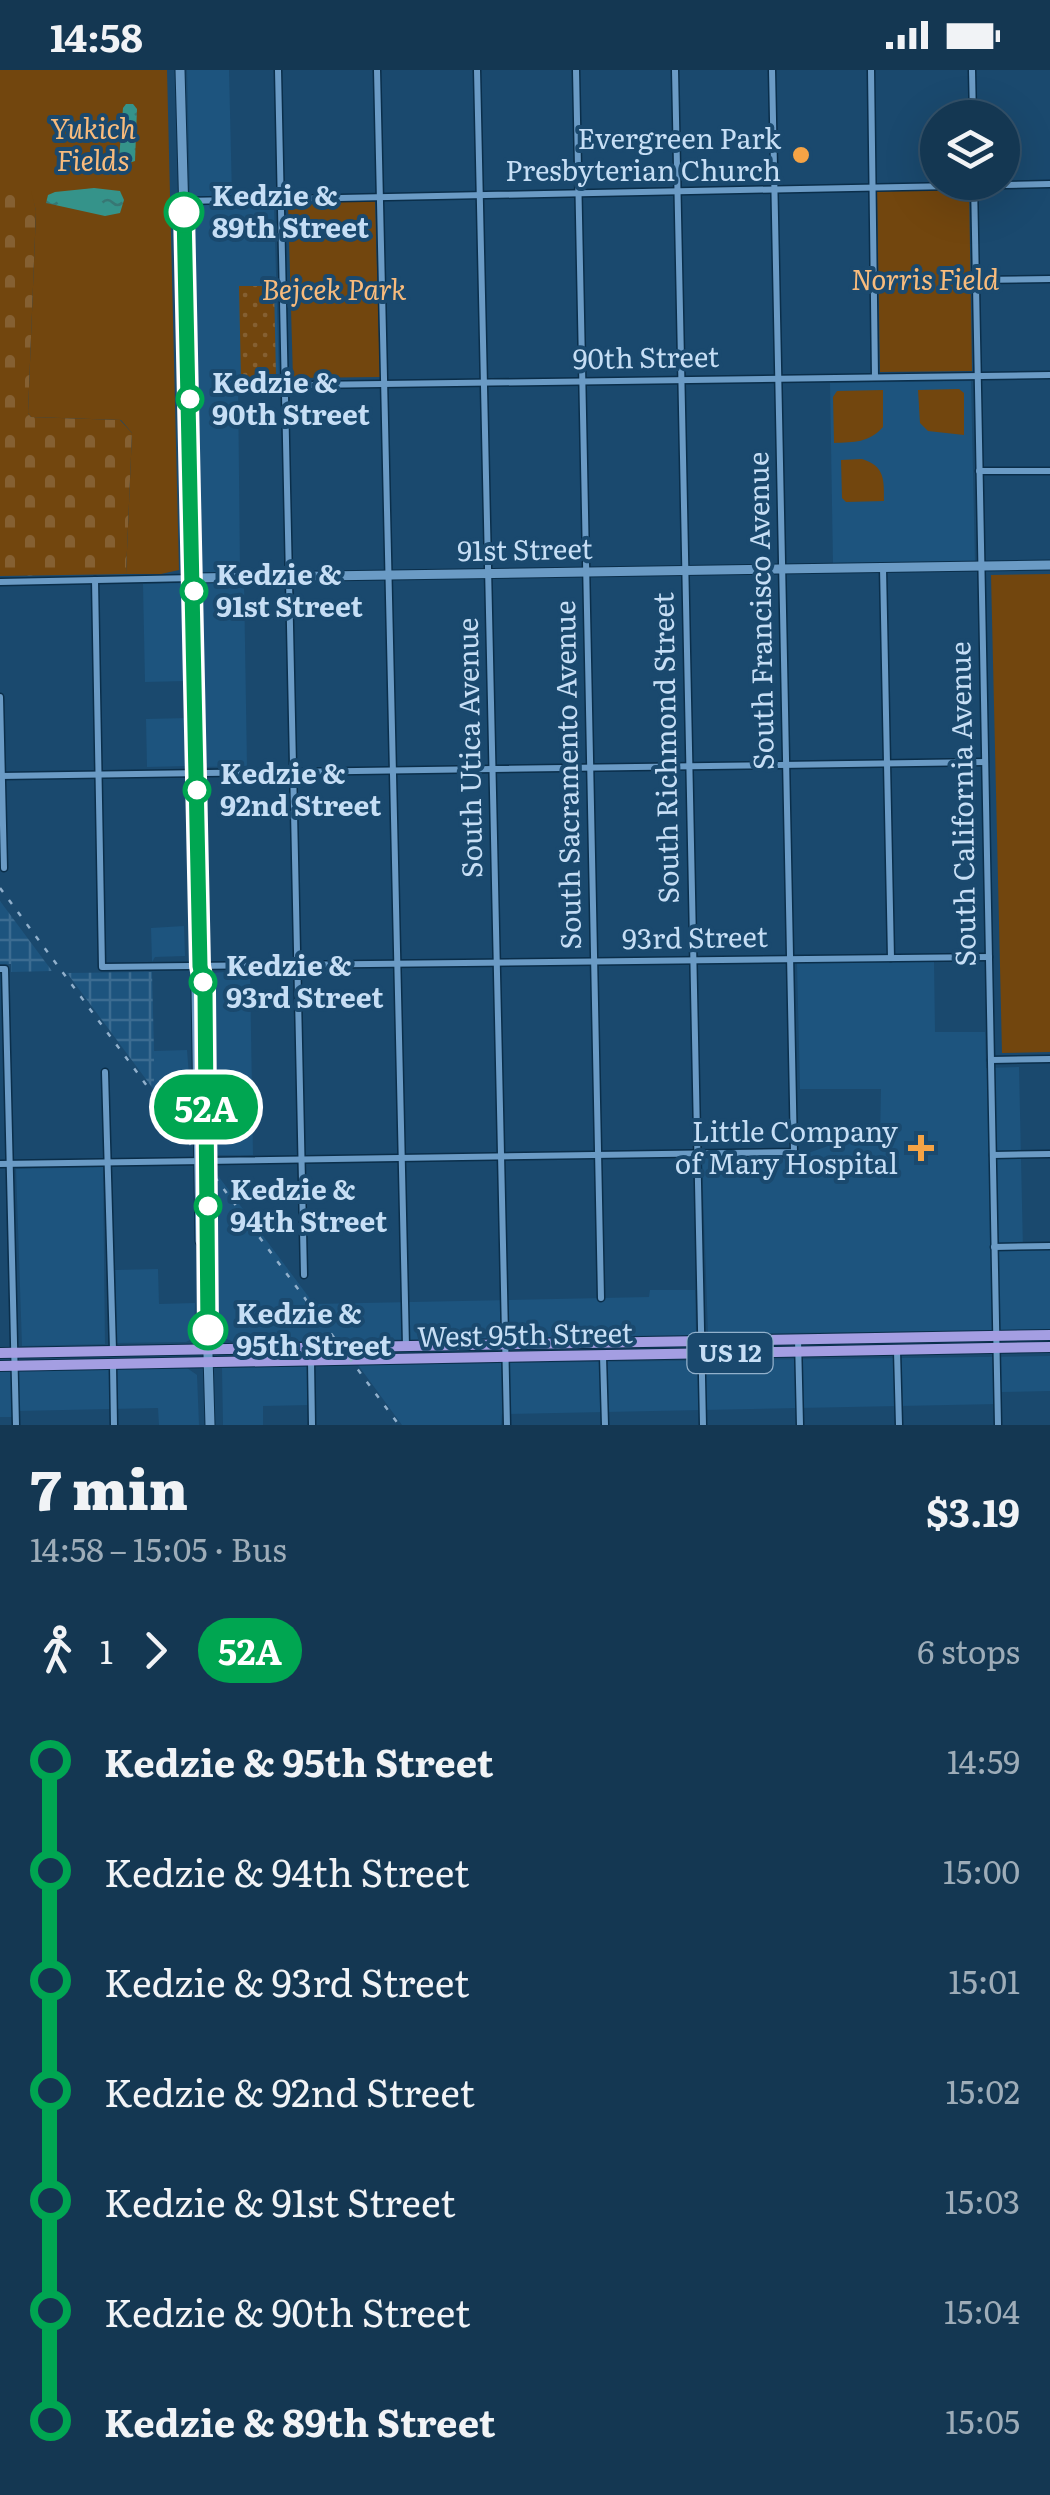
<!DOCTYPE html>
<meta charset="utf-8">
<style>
:root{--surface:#143752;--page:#1d3f59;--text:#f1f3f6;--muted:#9dacb8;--line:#335169}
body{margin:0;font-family:Literata,serif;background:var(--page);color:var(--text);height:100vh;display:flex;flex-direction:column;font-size:38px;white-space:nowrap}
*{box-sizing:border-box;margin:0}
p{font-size:32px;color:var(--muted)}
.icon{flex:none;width:55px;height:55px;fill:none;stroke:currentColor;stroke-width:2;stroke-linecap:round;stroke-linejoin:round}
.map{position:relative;height:1355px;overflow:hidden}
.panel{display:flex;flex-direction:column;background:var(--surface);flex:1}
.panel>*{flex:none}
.badge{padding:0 20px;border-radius:32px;font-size:35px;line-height:65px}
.tools{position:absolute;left:920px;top:30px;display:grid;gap:20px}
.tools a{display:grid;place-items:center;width:100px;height:100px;border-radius:50%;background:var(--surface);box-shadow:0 10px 40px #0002,0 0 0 2px var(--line);font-size:50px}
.map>.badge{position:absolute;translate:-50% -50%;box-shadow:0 0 0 5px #fff}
.legs{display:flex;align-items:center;gap:15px;height:110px;padding:0 30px;font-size:32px}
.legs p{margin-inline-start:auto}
.overview{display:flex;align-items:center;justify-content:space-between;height:170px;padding:0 30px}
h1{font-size:55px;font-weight:800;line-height:75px}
ul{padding:0 30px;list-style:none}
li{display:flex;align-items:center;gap:35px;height:110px;font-size:38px}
li i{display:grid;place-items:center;width:15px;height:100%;margin:0 12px;background:currentColor}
li i::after{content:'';width:25px;height:25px;margin:-12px;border:8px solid;border-radius:50%;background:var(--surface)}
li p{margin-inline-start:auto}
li:first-child i{background:linear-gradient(#0000 50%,currentColor 0)}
li:last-child i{background:linear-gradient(currentColor 50%,#0000 0)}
.status{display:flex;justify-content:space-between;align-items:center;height:70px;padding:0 50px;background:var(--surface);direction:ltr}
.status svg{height:28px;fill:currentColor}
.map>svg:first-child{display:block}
.built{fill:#1d547e}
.industrial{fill:url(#industrial-grid)}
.grass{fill:url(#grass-dots)}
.cemetery{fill:url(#cemetery-stones)}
.park{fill:#72460e}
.water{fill:url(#water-ripples)}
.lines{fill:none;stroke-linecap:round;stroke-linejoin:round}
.street-casing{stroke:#0a2e4a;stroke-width:9}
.secondary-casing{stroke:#0a2e4a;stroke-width:11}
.primary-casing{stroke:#0a2e4a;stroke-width:12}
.street{stroke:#6b9bc5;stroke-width:6}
.secondary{stroke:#6b9bc5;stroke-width:9}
.primary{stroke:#a49ee2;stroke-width:10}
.rail{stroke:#91b0cc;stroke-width:2.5;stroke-dasharray:5 10;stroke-linecap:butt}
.line-1-casing{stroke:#fff;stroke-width:22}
.line-1{stroke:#00a651;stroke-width:15}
.poi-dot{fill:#f5a345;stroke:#1a496e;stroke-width:4}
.stop-1-dot{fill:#fff;stroke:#00a651;stroke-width:5}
.labels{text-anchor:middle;stroke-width:8;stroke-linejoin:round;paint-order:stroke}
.shield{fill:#1a496e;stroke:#92b1cc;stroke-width:2.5}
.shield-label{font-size:25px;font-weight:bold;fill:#c6def5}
.park-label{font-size:28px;font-style:italic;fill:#f8bb7c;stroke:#1a496e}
.poi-label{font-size:28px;fill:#c6def5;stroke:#1a496e;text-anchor:end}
.stop-label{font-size:28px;font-weight:bold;fill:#c6def5;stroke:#1a496e;text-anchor:start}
.street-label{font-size:28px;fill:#c6def5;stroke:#1a496e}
</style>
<div class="status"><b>14:58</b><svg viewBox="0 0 49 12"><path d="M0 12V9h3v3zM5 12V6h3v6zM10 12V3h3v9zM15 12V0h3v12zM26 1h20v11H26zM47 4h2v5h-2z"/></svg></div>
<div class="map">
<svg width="1050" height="1355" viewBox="0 0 1050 1355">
<defs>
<pattern id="industrial-grid" width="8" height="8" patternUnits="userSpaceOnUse" patternTransform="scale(2.5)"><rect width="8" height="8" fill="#1d547e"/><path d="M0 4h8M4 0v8" fill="none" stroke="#3c6c91"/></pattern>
<pattern id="grass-dots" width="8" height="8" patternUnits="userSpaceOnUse" patternTransform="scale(2.5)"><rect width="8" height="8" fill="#72460e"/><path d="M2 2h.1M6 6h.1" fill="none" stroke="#856032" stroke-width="1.8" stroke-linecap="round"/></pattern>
<pattern id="cemetery-stones" width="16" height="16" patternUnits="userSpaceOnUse" patternTransform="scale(2.5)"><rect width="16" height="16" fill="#72460e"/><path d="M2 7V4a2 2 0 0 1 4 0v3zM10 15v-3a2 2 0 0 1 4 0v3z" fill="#856032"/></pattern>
<pattern id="water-ripples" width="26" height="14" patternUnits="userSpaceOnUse" patternTransform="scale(2.5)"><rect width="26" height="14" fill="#35938a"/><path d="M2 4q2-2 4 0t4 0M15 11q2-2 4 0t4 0" fill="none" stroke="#377774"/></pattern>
</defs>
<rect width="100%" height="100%" fill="#1a496e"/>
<!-- built -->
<g class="built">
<polygon points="187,0 229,0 232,126 190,127"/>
<polygon points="274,133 279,307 238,308 240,502 200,503 190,135"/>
<polygon points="971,311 975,493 833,494 830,313"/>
<polygon points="244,512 247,696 203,697 201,513"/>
<polygon points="184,513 186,611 145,612 143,514"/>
<polygon points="188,648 188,696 147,697 146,649"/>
<polygon points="184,856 185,886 155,887 152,892 151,858"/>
<polygon points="934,891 935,962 985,962 986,998 1019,997 1023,1180 1050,1180 1050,1260 708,1264 702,1092 705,1088 797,1087 842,1071 880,1069 881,1019 800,1019 797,893"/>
<polygon points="250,900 253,1085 218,1085 211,1078 211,903"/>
<polygon points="187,980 192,1043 193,1071 154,1020 154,981"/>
<polygon points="103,1097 105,1274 22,1276 16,1099"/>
<polygon points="216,1103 314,1234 649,1227 650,1220 695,1220 696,1265 234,1272 224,1268 219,1259 212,1111"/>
<polygon points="158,1199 159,1234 195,1233 194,1268 186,1272 116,1273 115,1200"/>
<polygon points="1050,1286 1050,1321 1000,1322 999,1334 502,1344 501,1355 402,1355 358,1295"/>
<polygon points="310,1296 311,1335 263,1336 263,1355 223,1355 222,1298"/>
<polygon points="187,1298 197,1305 199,1355 159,1355 158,1338 17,1341 16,1347 0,1347 0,1301"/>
</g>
<!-- industrial -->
<g class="industrial">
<polygon points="0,831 52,901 11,902 11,894 0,894"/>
<polygon points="152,902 154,981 154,1020 67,903"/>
</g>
<!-- grass -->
<polygon class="grass" points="239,216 274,216 276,307 241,308"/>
<!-- cemetery -->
<polygon class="cemetery" points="0,121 32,121 36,141 28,343 31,347 120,350 132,363 126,504 0,506"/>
<!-- park -->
<g class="park">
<polygon points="0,0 167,0 179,500 161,504 126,504 132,363 121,350 31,347 28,343 36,141 31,121 0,121"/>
<polygon points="969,118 972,301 880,302 877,120"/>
<polygon points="375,131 380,307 293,308 288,134"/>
<polygon points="959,319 964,323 964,365 928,361 920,353 918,320"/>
<path d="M 883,320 L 883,357 C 869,373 854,372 834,373 L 833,327 L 837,321 Z"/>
<path d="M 862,389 C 885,396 884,410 884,431 L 846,432 L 842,428 L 841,390 Z"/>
<polygon points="1050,504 1050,982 1002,983 991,505"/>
</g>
<!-- water -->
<g class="water">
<polygon points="126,34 133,34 137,39 135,91 126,94 119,89 123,38"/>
<polygon points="94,118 120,121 124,130 120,143 105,146 46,133 48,125 55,122"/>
</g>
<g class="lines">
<defs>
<g id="street">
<polyline points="278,0 304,1205"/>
<polyline points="377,0 406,1276"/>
<polyline points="477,0 507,1355"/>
<polyline points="576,0 601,1228"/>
<polyline points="675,0 703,1355"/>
<polyline points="871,0 875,307"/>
<polyline points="972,0 973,48"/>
<polyline points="974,112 998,1355"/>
<polyline points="184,131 1050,114"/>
<polyline points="976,210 1050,209"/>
<polyline points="242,316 1050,305"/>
<polyline points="979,401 1050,401"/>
<polyline points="883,498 891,888"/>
<polyline points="95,510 102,897 989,887"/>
<polyline points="0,512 194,508"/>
<polyline points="0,627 4,798"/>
<polyline points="0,706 985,692"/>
<polyline points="0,899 5,899 16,1355"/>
<polyline points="991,990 1050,989"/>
<polyline points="105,1002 113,1280"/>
<polyline points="993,1085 1050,1084"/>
<polyline points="0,1094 794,1082 772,0"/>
<polyline points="994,1177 1050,1176"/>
<polyline points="798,1269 800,1355"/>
<polyline points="897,1281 899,1355"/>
<polyline points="603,1286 605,1355"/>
<polyline points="311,1291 312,1355"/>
<polyline points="113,1295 114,1355"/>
</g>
<g id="secondary">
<polyline points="180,0 194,508 200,896 196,919 200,1171 205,1179 210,1355"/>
<polyline points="194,508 1050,495"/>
<polyline points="202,904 205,921 209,1171 205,1179"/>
</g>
<g id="primary">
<polyline points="0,1283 1050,1265"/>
<polyline points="0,1296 1050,1277"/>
</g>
</defs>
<!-- street casing -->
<use href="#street" class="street-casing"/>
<!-- secondary casing -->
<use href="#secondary" class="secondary-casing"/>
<!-- primary casing -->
<use href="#primary" class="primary-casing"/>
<!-- street -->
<use href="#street" class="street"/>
<!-- secondary -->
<use href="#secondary" class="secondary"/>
<!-- primary -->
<use href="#primary" class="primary"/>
<!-- rail -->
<polyline class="rail" points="0,818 399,1355"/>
</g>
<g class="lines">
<defs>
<polyline id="line-1" points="184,142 200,896 205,921 208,1260"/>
</defs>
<!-- line-1 casing -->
<use href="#line-1" class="line-1-casing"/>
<!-- line-1 -->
<use href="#line-1" class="line-1"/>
</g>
<!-- markers -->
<g class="poi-dot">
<circle cx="801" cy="85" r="10"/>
<path d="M916 1063h10v10h10v10h-10v10h-10v-10h-10v-10h10z"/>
</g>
<g class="stop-1-dot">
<circle cx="184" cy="142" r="18"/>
<circle cx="190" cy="329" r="12"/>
<circle cx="194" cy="521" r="12"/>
<circle cx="197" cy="720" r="12"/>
<circle cx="203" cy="912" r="12"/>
<circle cx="208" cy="1136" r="12"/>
<circle cx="208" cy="1260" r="18"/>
</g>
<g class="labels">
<!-- shield labels -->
<rect class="shield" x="687.5" y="1263" width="85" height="40" rx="8"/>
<g class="shield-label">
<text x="730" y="1292">US 12</text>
</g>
<!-- park labels -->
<g class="park-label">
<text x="93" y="69">Yukich<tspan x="93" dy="32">Fields</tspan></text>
<text x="925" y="220">Norris Field</text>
<text x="334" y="230">Bejcek Park</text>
</g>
<!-- poi labels -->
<g class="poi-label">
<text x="781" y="79">Evergreen Park<tspan x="781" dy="32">Presbyterian Church</tspan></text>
<text x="898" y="1072">Little Company<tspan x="898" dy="32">of Mary Hospital</tspan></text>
</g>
<!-- stop labels -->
<g class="stop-label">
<text x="212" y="136">Kedzie &amp;<tspan x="212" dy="32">89th Street</tspan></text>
<text x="212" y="323">Kedzie &amp;<tspan x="212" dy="32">90th Street</tspan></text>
<text x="216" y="515">Kedzie &amp;<tspan x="216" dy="32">91st Street</tspan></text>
<text x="220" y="714">Kedzie &amp;<tspan x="220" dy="32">92nd Street</tspan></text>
<text x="226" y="906">Kedzie &amp;<tspan x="226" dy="32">93rd Street</tspan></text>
<text x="230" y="1130">Kedzie &amp;<tspan x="230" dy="32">94th Street</tspan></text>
<text x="236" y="1254">Kedzie &amp;<tspan x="236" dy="32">95th Street</tspan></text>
</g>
<!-- street labels -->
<g class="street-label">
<text transform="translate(646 288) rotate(-1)" y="10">90th Street</text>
<text transform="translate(525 480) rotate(-1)" y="10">91st Street</text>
<text transform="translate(761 541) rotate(-91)" y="10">South Francisco Avenue</text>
<text transform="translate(470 678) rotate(-91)" y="10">South Utica Avenue</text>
<text transform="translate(666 678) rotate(-91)" y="10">South Richmond Street</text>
<text transform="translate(568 705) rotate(-91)" y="10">South Sacramento Avenue</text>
<text transform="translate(963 734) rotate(-91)" y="10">South California Avenue</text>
<text transform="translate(695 868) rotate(-1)" y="10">93rd Street</text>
<text transform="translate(525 1265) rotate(-1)" y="10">West 95th Street</text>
</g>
</g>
</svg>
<div class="tools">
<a><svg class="icon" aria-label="layers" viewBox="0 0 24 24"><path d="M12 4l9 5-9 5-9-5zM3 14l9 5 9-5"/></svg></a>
</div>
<b class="badge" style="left:206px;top:1037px;background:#00a651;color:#fff">52A</b>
</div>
<section class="panel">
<div class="overview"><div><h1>7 min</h1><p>14:58 – 15:05 · Bus</p></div><b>$3.19</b></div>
<div class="legs"><svg class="icon" aria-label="walk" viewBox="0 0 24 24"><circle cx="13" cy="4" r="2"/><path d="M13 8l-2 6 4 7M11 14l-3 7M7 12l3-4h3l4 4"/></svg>1<svg class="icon" aria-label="forward" viewBox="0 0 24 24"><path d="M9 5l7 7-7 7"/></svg><b class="badge" style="background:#00a651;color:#fff">52A</b><p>6 stops</p></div>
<ul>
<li><i style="color:#00a651"></i><b>Kedzie &amp; 95th Street</b><p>14:59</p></li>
<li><i style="color:#00a651"></i><span>Kedzie &amp; 94th Street</span><p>15:00</p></li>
<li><i style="color:#00a651"></i><span>Kedzie &amp; 93rd Street</span><p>15:01</p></li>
<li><i style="color:#00a651"></i><span>Kedzie &amp; 92nd Street</span><p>15:02</p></li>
<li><i style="color:#00a651"></i><span>Kedzie &amp; 91st Street</span><p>15:03</p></li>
<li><i style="color:#00a651"></i><span>Kedzie &amp; 90th Street</span><p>15:04</p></li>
<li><i style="color:#00a651"></i><b>Kedzie &amp; 89th Street</b><p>15:05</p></li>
</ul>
</section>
